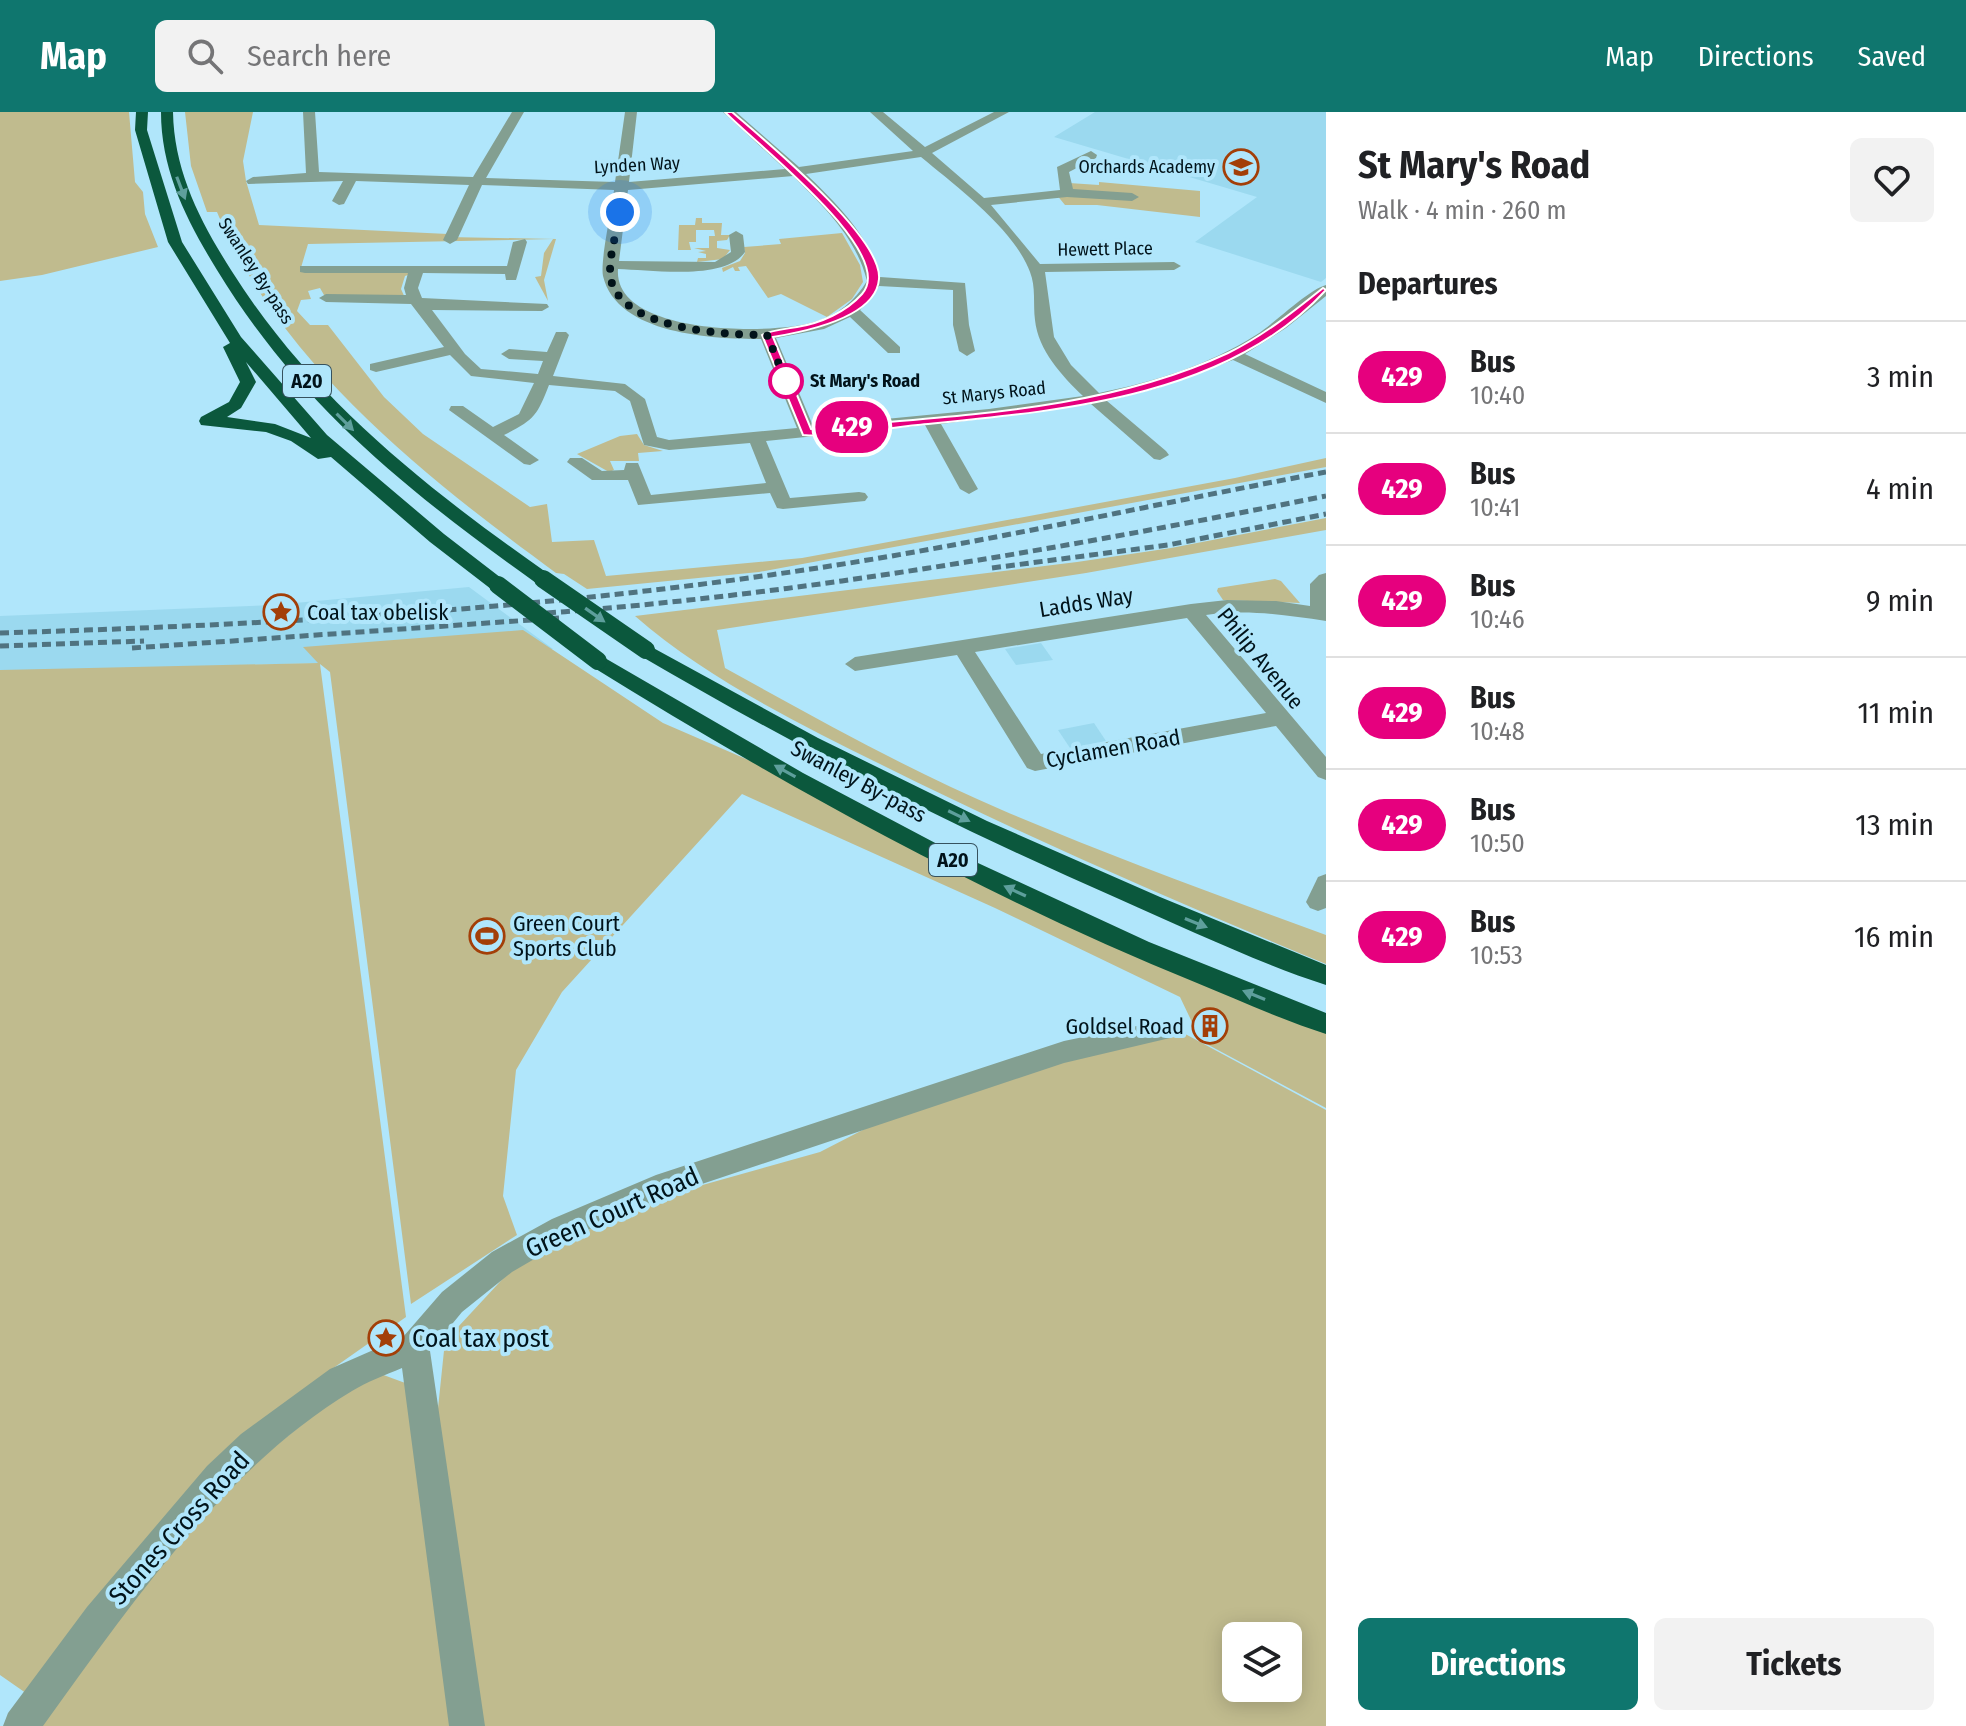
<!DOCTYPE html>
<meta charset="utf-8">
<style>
:root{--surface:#fff;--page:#f2f2f2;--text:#202124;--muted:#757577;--line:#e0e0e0;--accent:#0f766e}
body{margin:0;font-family:"Fira Sans Condensed",sans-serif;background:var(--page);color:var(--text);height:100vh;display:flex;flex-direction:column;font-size:30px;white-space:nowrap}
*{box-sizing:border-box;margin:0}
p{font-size:26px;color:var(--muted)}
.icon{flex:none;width:44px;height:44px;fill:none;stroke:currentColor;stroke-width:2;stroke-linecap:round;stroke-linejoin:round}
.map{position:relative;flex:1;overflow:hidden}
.details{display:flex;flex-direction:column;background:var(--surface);width:640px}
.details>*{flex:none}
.badge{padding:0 16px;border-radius:26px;font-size:28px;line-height:52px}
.buttons{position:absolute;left:1222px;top:1510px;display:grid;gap:16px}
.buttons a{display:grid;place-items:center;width:80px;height:80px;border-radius:12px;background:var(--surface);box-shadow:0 4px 20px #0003;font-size:40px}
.you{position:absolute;width:40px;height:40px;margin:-20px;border:6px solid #fff;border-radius:50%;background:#1a73e8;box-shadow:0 0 0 12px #1a73e833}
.map>.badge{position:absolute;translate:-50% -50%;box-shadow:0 0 0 4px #fff}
h2{padding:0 32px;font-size:30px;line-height:72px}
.round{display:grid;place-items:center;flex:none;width:84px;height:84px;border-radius:12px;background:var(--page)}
.headline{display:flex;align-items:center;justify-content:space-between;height:136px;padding:0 32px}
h1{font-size:38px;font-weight:700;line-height:60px}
.button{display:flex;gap:16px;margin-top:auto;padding:16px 32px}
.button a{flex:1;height:92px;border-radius:12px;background:var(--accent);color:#fff;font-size:32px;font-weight:700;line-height:92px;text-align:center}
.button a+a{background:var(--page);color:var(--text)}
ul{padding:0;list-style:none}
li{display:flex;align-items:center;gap:24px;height:112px;padding:0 32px;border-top:2px solid var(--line)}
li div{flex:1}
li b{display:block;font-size:30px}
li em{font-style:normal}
li .badge{min-width:88px;font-weight:700;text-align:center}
header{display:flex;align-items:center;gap:48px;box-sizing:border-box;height:112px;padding:0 40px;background:var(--accent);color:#fff}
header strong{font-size:38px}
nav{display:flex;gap:44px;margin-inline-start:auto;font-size:28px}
.search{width:560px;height:72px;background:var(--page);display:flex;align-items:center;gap:20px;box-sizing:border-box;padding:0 28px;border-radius:12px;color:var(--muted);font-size:30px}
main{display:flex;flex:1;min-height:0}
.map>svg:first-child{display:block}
.built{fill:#9bd9ef}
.green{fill:#c0bb8e;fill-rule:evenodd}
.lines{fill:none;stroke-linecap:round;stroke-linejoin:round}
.minor{fill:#839f91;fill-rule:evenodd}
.highway{fill:#0b583d;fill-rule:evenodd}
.rail{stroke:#507380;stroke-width:5;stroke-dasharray:9 5;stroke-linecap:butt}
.highway-bridge{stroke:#0b583d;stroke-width:18}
.oneway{fill:#5e9f9c}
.line{fill:#e6007e;stroke:#fff;stroke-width:2}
.walk{stroke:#01131a;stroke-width:8;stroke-dasharray:0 14.4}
.stop-dot{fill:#fff;stroke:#e6007e;stroke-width:4}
.labels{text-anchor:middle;stroke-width:8;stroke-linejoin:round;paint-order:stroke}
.far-street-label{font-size:18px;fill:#01131a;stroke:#b0e6fb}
.far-poi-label{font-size:18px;fill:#01131a;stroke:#b0e6fb;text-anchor:end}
.far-stop-label{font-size:18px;font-weight:bold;fill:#01131a;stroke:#b0e6fb;text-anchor:start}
.shield{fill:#b0e6fb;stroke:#36525e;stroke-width:2}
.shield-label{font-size:20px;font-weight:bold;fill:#01131a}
.street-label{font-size:22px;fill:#01131a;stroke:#b0e6fb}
.poi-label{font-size:22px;fill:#01131a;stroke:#b0e6fb;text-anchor:start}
.near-street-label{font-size:26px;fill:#01131a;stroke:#b0e6fb}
.near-poi-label{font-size:26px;fill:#01131a;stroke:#b0e6fb;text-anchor:start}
</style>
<header>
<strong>Map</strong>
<div class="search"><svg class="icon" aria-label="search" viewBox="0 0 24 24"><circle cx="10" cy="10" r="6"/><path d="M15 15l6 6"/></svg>Search here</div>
<nav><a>Map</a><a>Directions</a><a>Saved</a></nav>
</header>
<main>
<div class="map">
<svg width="1326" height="1614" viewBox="0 0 1326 1614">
<rect width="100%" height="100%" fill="#b0e6fb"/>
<!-- built -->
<g class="built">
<polygon points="1095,0 1326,0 1326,166 1321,170 1195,130 1257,85 1054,25"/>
<polygon points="469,475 553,537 320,551 0,560 0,504 273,493"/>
<polygon points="1041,531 1053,548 1016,553 1005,537"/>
<polygon points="1094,611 1106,629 1070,636 1058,618"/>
</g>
<!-- green -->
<g class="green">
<polygon points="0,0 129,0 135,70 143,80 145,102 158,135 42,163 0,169"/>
<path d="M 185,0 L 253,0 L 243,49 L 246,69 L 259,113 L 448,122 L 448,125 L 556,127 L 544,168 L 548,189 L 535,165 L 541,164 L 544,141 L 553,127 L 308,132 L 300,159 L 406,159 L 411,162 L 405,164 L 401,177 L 405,186 L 395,183 L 330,184 L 324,183 L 320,176 L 308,179 L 311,187 L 301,188 L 297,199 L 310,213 L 328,213 L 384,285 L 423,322 L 530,395 L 547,392 L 552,430 L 594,428 L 606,464 L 802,446 L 1235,366 L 1326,346 L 1326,355 L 759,460 L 587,477 L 564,462 L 556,461 C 429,368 278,250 217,100 L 207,100 L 191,54 Z"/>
<polygon points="1099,70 1200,79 1200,105 1097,93 1065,93 1056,82 1069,71 1099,73"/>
<polygon points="696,106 702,106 702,111 722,111 721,123 730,123 727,128 717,129 717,136 730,138 723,147 697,150 698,146 706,146 706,142 698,140 706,139 694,136 709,136 709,124 715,124 714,118 696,118 696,130 689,130 691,138 678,138 679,113 695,113"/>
<polygon points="842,121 860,153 863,170 852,187 827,205 781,182 768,186 746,154 738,155 740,159 735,159 733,155 723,160 722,156 740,149 745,141 744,135 781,132 779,127"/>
<polygon points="637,322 644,333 663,339 638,341 639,349 610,349 614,358 609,360 577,342 620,324"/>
<path d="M 1326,406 L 1326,418 L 1086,461 L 717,518 L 725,556 C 816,606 906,657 1002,698 C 1108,743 1217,783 1326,823 L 1326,852 C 1176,790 1029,726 884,654 C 798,611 707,567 635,504 L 1077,450 L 1171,436 Z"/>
<polygon points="1275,467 1281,469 1300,491 1223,488 1217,479 1218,476"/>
<polygon points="523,518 663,611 813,676 1326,913 1326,996 1201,929 1180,885 995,796 742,682 562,880 516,958 503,1084 517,1123 411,1192 330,560 320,552 406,1205 332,1257 33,1586 0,1563 0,558 318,551 303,535"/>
<path d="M 1176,917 L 1326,998 L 1326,1614 L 469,1614 L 432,1354 L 445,1229 L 510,1159 L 642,1090 L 820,1040 L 921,988 L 1065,941 ZM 1236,1524 L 1288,1524 L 1288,1576 L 1236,1576 Z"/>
<polygon points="370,1258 416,1275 463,1614 26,1614 188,1404"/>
</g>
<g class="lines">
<!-- minor -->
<g class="minor">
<path d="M 303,0 L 315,0 L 319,60 L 473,65 L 512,0 L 524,0 L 486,66 L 615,70 L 625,0 L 637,0 L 629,70 L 785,57 L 723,0 L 736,0 L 799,55 L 913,39 L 870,0 L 883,0 L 925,35 L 994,0 L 1009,0 L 932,41 L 984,86 L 1060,78 L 1057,55 L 1091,39 L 1097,43 L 1096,46 L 1069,60 L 1073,77 L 1132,81 L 1139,85 L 1132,89 L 1067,85 L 991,93 L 1040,152 L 1174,150 L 1181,154 L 1174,158 L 1045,160 L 1054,225 L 1071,253 L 1099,281 C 1153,270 1209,253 1256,223 C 1275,211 1308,178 1326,173 L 1326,184 L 1286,216 L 1245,242 L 1326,280 L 1326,291 L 1233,248 L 1158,276 L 1107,289 L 1166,339 L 1169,343 L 1160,348 L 1154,347 L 1091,292 L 941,312 L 978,377 L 969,382 L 960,377 L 925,313 L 766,329 L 790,386 L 859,380 L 865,381 L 868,385 L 865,389 L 783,397 L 777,396 L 770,381 L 638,393 L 628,368 L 592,368 L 567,350 L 570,346 L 582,346 L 602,359 L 624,358 L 626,351 L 638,351 L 651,383 L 766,371 L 750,331 L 669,338 L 644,333 L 630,289 L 615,279 L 549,273 C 537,304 534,308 504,323 L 539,348 L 530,353 L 524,352 L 449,298 L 451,294 L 463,294 L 493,315 L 519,302 L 534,271 L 471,264 L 450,243 L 376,260 L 370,258 L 370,252 L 444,235 L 411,192 L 326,190 L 319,186 L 326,182 L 406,183 L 404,176 L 408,161 L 305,161 L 300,160 L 300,154 L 507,154 L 513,130 L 525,127 L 527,130 L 516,168 L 506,168 L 505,162 L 423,161 L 418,176 L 422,186 L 547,192 L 549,195 L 542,199 L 432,198 L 465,242 L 481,257 L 538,262 L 543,249 L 509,247 L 501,242 L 509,237 L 547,240 L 556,220 L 566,220 L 569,223 L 553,264 L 625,272 L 645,287 L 657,325 L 669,328 L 797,316 L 761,227 C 714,227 617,223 603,164 C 600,149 612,96 614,78 L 482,73 L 457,128 L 450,132 L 443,128 L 469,73 L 356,69 L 344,92 L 339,93 L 332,89 L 343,69 L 248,72 L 246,69 L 253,65 L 306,61 ZM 921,45 C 956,74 1014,117 1030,160 C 1036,175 1033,192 1035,208 C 1038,238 1062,264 1083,284 L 989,297 L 813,314 L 776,226 L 824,217 L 850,205 L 888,241 L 900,241 L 900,235 L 860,198 L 879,174 L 953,178 L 953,213 L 959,239 L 967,244 L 975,239 L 969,213 L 965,171 L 880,165 C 869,123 836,91 806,62 ZM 793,64 C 824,95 856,125 867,169 C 855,189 837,204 814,210 C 773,223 613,224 618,157 C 652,158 725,169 745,140 L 743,123 L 736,119 L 729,123 L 731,140 L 715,150 L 619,149 L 628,78 Z"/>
<path d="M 1326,461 L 1326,509 C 1286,503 1247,497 1206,503 L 1326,645 L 1326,668 L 1318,665 L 1276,614 L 1035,659 L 1027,656 L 957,543 L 855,559 L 845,552 L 855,545 L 1191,492 L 1227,488 L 1276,489 L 1310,494 L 1310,472 L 1319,463 ZM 1187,506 L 1266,601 L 1041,642 L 975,540 Z"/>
<polygon points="1326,762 1326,796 1318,799 1310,796 1306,790 1318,765"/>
<path d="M 1161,909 L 1170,912 L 1174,919 L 1170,926 L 1064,951 L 663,1085 L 572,1125 L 512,1160 L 462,1200 L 430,1239 L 485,1614 L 449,1614 L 402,1256 C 385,1263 367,1270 352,1279 C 225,1355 128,1496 43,1614 L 3,1614 L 8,1601 L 87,1495 L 207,1354 L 241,1322 L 330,1257 L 403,1225 L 442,1180 L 492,1140 L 552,1107 L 656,1063 L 1064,929 Z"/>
</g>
<!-- highway -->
<g class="highway">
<path d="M 136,0 L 148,0 L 147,18 L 182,130 L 241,225 L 327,323 L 444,422 L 505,469 L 508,473 L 505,477 L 491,477 L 430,430 L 331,345 L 318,347 L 291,329 L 266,320 L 201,313 L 199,309 L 201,305 L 229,290 L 240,270 L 223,235 L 230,231 L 168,130 L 135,18 ZM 246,250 L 311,326 L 275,312 L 227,305 L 241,296 L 256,270 Z"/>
<path d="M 161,0 L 173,0 C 174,59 200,109 231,158 C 312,287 426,376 550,463 L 552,467 L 550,471 L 536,471 C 409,380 299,293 217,158 C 187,109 161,59 161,0 Z"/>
<path d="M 646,532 L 818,626 L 987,709 L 1160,785 L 1326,853 L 1326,873 C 1256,850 1187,817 1119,787 C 954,715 794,634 639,543 L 636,538 Z"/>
<path d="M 598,542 L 803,661 L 939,733 L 1149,830 L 1326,901 L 1326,922 C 1282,908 1239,888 1197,871 C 985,785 785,674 591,554 L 588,549 Z"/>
</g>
<!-- rail -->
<g class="rail">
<polyline points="992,456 1168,433 1326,402"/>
<path d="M 547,501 C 809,482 1069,435 1326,384"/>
<path d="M 0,521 C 260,513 520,499 777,462 C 962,436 1143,394 1326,360"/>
<polyline points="0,534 144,529"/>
<polyline points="132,536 559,506"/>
</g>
<!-- highway-bridge -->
<g class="highway-bridge">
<polyline points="543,467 646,538"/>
<polyline points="498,473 598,549"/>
</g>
</g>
<!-- one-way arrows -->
<defs><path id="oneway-solid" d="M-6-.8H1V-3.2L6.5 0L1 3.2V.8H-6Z" transform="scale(2)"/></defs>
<g class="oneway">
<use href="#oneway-solid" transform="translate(181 76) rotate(69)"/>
<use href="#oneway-solid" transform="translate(345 310) rotate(45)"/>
<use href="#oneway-solid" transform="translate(595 503) rotate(35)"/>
<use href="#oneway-solid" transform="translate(785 659) rotate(-151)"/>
<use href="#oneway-solid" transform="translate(959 704) rotate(26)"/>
<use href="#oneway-solid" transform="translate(1015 779) rotate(-155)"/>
<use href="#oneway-solid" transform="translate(1196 811) rotate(22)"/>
<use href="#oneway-solid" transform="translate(1254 883) rotate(-158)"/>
</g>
<!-- line -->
<path class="line" d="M 725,0 L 732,0 C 763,27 883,125 879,167 C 876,206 803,220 773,225 L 811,317 C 950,303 1099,301 1228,241 C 1263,224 1293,200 1323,176 L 1326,178 C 1227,286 1059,299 918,313 C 885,316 834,326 803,323 L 762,223 C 771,218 786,217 797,215 C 821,211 846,200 862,182 C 899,141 752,29 725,0 Z"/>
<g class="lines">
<!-- walk -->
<path class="walk" d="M 620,100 C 617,120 607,149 611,168 C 623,218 727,223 767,223 L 787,272 L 786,269"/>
</g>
<!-- icons -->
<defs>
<symbol id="school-ring" viewBox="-11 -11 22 22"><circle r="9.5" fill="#b0e6fb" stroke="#a33f08" stroke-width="1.5"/><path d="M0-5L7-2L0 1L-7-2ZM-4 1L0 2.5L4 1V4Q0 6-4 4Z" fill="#a33f08"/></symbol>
<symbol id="sight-ring" viewBox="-11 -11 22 22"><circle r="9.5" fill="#b0e6fb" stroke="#a33f08" stroke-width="1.5"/><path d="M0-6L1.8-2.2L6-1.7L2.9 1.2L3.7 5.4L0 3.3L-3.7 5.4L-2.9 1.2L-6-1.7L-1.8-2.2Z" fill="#a33f08"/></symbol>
<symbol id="stadium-ring" viewBox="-11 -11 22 22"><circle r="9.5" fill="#b0e6fb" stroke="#a33f08" stroke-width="1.5"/><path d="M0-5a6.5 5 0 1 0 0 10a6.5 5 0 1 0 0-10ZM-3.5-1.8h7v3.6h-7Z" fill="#a33f08"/></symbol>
<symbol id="building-ring" viewBox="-11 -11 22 22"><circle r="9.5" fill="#b0e6fb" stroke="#a33f08" stroke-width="1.5"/><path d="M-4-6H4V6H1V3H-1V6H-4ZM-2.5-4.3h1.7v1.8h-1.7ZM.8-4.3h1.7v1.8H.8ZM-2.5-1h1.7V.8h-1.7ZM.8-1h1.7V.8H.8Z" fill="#a33f08"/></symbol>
</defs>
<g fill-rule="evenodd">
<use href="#school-ring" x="1221" y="35" width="40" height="40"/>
<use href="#sight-ring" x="261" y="480" width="40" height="40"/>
<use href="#stadium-ring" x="467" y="804" width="40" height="40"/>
<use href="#building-ring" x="1190" y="894" width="40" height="40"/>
<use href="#sight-ring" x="366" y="1206" width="40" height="40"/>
</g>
<!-- markers -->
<circle class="stop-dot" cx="786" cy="269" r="16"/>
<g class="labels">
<!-- far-street labels -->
<g class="far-street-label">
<text transform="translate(637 53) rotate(-3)" y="6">Lynden Way</text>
<text transform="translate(1105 137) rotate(-1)" y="6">Hewett Place</text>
<text transform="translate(256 159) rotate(57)" y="6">Swanley By-pass</text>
<text transform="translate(994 281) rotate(-6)" y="6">St Marys Road</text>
</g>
<!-- far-poi labels -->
<g class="far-poi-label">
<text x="1215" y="61">Orchards Academy</text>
</g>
<!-- far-stop labels -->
<g class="far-stop-label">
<text x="810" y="275">St Mary's Road</text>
</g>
<!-- shield labels -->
<g class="shield">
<rect x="283" y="253" width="48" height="32" rx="6"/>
<rect x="929" y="732" width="48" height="32" rx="6"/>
</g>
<g class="shield-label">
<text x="307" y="276">A20</text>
<text x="953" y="755">A20</text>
</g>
<!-- street labels -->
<g class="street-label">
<text transform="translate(1086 490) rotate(-9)" y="8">Ladds Way</text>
<text transform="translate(1261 546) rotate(51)" y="8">Philip Avenue</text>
<text transform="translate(1113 636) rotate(-10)" y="8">Cyclamen Road</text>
<text transform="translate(859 669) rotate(28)" y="8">Swanley By-pass</text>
</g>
<!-- poi labels -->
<g class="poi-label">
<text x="307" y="508">Coal tax obelisk</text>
<text x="513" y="819">Green Court<tspan x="513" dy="25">Sports Club</tspan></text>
<text x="1184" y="922" text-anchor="end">Goldsel Road</text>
</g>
<!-- near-street labels -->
<g class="near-street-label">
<text transform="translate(612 1100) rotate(-24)" y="9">Green Court Road</text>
<text transform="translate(179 1416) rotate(-48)" y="9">Stones Cross Road</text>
</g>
<!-- near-poi labels -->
<g class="near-poi-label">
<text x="412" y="1235">Coal tax post</text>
</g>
</g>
</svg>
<div class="buttons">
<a><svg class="icon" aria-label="layers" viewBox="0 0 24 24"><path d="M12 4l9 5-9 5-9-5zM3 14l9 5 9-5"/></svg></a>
</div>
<div class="you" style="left:620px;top:100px"></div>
<b class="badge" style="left:852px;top:315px;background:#e6007e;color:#fff">429</b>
</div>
<section class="details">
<div class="headline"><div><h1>St Mary's Road</h1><p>Walk · 4 min · 260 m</p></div><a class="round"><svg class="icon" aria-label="heart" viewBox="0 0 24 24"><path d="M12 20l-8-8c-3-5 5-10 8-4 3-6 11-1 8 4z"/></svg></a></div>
<h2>Departures</h2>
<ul>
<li><span class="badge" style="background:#e6007e;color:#fff">429</span><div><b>Bus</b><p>10:40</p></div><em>3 min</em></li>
<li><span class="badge" style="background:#e6007e;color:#fff">429</span><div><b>Bus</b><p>10:41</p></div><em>4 min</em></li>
<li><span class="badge" style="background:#e6007e;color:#fff">429</span><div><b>Bus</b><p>10:46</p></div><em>9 min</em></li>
<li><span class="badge" style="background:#e6007e;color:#fff">429</span><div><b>Bus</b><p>10:48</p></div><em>11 min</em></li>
<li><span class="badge" style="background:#e6007e;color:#fff">429</span><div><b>Bus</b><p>10:50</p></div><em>13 min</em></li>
<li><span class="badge" style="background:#e6007e;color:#fff">429</span><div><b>Bus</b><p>10:53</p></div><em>16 min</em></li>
</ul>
<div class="button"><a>Directions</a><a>Tickets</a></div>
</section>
</main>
